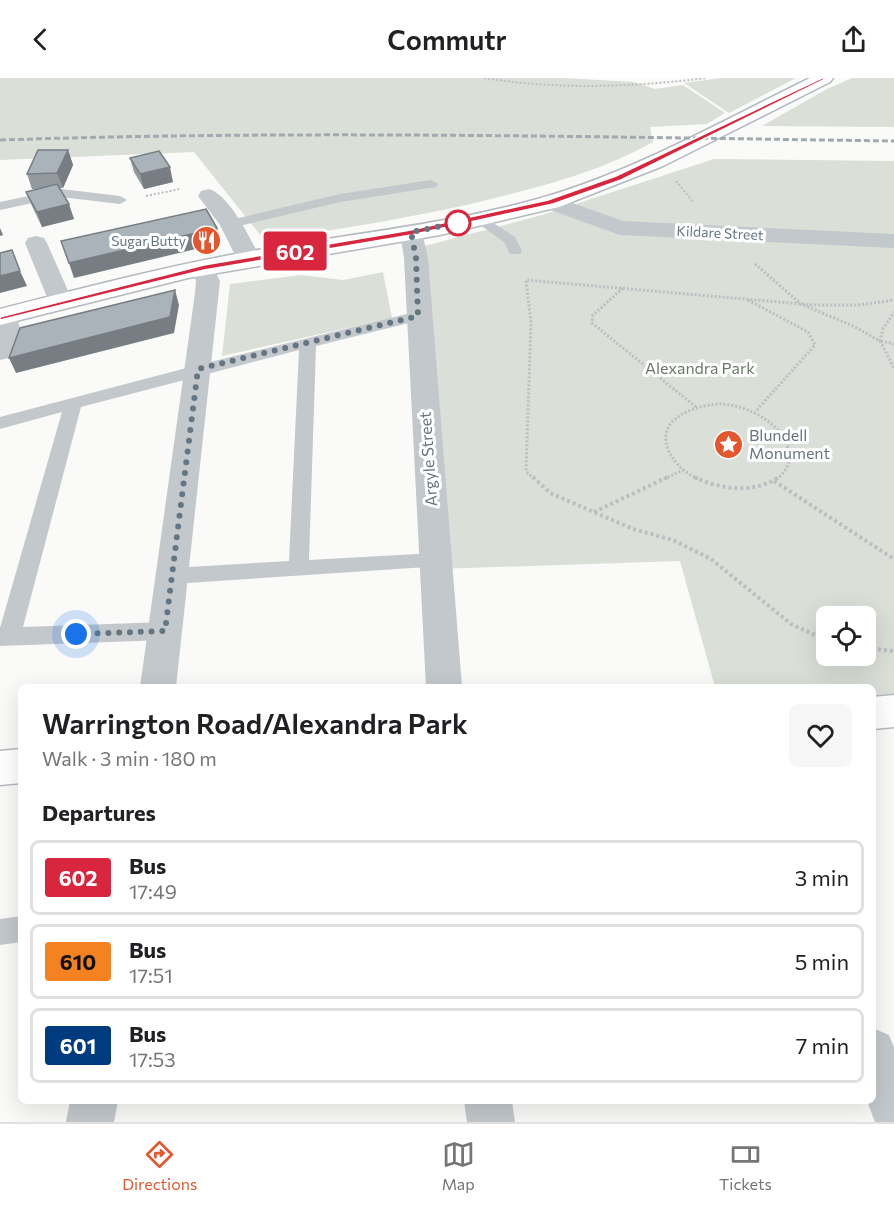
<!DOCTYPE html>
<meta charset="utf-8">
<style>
:root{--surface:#fff;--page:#f6f6f6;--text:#202124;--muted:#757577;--line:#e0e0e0;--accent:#e4572e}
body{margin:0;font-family:Commissioner,sans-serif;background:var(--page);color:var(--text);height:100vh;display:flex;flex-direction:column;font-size:22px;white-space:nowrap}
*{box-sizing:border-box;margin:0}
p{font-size:20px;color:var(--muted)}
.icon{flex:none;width:33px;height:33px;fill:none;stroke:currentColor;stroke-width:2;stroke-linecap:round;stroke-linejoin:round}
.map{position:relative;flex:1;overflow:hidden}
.panel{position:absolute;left:18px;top:606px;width:858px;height:420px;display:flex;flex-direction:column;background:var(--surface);border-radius:9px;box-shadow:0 6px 24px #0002}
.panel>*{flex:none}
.badge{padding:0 12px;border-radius:4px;font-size:21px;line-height:39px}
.controls{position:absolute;left:816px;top:528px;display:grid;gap:12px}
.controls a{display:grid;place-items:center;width:60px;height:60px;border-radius:9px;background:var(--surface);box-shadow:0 6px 24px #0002;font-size:30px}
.you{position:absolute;width:30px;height:30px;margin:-15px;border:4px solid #fff;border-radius:50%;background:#1a73e8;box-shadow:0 0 0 9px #1a73e833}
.map>.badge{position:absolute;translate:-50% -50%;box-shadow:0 0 0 3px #fff}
h2{padding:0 24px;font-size:22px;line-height:54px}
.round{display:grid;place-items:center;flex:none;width:63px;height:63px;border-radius:9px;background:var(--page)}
.head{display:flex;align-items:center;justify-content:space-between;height:102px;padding:0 24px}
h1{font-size:28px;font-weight:600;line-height:45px}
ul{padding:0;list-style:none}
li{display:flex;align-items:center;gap:18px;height:75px;margin:0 12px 9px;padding:0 12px;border:3px solid var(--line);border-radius:9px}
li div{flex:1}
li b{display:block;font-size:22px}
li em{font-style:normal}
li .badge{min-width:66px;font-weight:700;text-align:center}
header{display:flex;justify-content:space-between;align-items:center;height:78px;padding:0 24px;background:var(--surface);font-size:27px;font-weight:600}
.dock{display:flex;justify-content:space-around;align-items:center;height:84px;border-top:2px solid var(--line);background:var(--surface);font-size:16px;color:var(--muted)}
.dock a{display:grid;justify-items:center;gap:3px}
.dock .on{color:var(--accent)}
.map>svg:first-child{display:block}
.green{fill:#dadfd7;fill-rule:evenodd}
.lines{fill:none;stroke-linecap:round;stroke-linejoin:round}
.secondary-casing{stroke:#b3babf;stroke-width:3}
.primary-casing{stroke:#b5babe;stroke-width:3}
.path-far2{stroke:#bbbfc2;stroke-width:2;stroke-dasharray:2 2;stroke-linecap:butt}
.path-far1{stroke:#bbbfc2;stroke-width:3;stroke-dasharray:2 2;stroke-linecap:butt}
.path{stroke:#bbbfc2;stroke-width:4;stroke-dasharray:3 3;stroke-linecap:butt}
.lane{fill:#c3c8cc;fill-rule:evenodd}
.street{fill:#c3c8cc;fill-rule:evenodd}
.secondary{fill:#fff;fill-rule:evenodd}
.primary{fill:#fff;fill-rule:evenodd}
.rail{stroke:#a2aab0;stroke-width:3;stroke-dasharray:6 3;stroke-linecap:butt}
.wall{fill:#929a9f}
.shaded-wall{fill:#777d82}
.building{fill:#aab3b9;stroke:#777d82;stroke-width:1.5}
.line{fill:#d7263d;stroke:#fff;stroke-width:1.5}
.walk{stroke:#657683;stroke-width:6;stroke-dasharray:0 10.8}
.stop-dot{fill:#fff;stroke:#d7263d;stroke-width:3}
.labels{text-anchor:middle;stroke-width:6;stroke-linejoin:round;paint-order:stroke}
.far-street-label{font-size:14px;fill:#657683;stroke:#fff}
.far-poi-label{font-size:14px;fill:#657683;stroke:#fff;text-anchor:end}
.park-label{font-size:16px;fill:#687a64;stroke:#fff}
.poi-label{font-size:16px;fill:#657683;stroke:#fff;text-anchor:start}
.street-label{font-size:16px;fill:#657683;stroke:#fff}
</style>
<header><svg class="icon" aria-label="back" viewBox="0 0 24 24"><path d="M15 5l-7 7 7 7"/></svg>Commutr<svg class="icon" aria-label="share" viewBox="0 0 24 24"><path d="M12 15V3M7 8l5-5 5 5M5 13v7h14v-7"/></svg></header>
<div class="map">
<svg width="894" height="1044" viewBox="0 0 894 1044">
<rect width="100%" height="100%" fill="#fafaf8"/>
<!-- green -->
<g class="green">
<path d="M 0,0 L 563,0 L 634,4 L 655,11 L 683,7 L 725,35 L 707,46 L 650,49 L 653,64 C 607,90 555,105 503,118 C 425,138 345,150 265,163 L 194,74 L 0,82 Z"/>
<polygon points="722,0 796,0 729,35 684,5"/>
<polygon points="852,0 894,0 894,49 762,48 827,11"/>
<path d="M 714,81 L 894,83 L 894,633 L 873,634 L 873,609 L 715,609 L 680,483 L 436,491 L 421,169 L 542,137 ZM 826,538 L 866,538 L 866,578 L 826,578 Z"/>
<polygon points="383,194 392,240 222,278 230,206 301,197 343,202"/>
</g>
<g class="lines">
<defs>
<path id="secondary" d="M 810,0 L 833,0 L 830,4 L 663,88 L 559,129 L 440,157 L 188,200 L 0,247 L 0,231 C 83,210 167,188 252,173 C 348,156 446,147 541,120 C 635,93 722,43 810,0 Z"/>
<g id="primary">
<polygon points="894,617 894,649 873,651 873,619"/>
<polygon points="21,671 21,705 0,707 0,673"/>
</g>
</defs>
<!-- secondary casing -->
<use href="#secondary" class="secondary-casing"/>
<!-- primary casing -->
<use href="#primary" class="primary-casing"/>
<!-- path-far2 -->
<g class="path-far2">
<path d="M 484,0 C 559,12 632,9 707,0"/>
<polyline points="676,103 694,125"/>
<polyline points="146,118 180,111"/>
</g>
<!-- path-far1 -->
<g class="path-far1">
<polyline points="755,186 801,226 853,248 880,263 883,251 894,234"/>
<polyline points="623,210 593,237 592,245 696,329"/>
<polyline points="748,222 808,254 815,267 755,334"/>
<polyline points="880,263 894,290"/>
<polyline points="881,263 894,266"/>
<polyline points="534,401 526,393 531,245 526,202 813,227 859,227 894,222"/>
<polyline points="664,401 683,392"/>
<path d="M 698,401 C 683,394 668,380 666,363 C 662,337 702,326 721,326 C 749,327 788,348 789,378 C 790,386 784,396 777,401"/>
</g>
<!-- path -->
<g class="path">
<polyline points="533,399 550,415 633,451 673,462 711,481 791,546 826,562"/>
<path d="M 694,399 C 722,412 753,416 779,399"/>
<polyline points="774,403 894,481"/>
<polyline points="594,434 668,399"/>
<polyline points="866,570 894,573"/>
</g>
<!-- lane -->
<g class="lane">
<polygon points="431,102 438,106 436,109 340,124 231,150 224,146 226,143 340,116"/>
<polygon points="61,111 120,118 127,122 120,126 61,119 0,132 0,124"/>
<polygon points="481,137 515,159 522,173 520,176 510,176 504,164 476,144 474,141 476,138"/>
<polygon points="419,233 427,238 425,241 316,268 309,482 435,475 442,478 445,483 442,488 172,506 165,504 162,498 165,492 172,490 289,483 299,272 81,329 23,549 165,544 173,547 176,553 173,559 165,562 0,568 0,550 62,334 0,351 0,339 198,287"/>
<polygon points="21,838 21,864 0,867 0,841"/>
</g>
<!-- street -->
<g class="street">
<path d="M 209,111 C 230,117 251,162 261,181 L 257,186 L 249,188 L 241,186 L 237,181 L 220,147 L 198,118 L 201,113 Z"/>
<polygon points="550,117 623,143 894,156 894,170 620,157 542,129 539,124 542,119"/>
<polygon points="411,147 419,149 422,154 428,180 462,609 426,609 404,180 400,154 403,149"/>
<polygon points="36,158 44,160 47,165 73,224 70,229 61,231 52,229 49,224 25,165 28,160"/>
<polygon points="203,183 211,185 220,203 176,609 140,609 195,215 196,203 191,190 195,185"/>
<path d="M 4,230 L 13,233 C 24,250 20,264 9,280 L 0,282 L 0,231 Z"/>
<polygon points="873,950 889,957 894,969 894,1044 875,1044 867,1023 873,1023"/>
<polygon points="70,1023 118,1023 114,1044 66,1044"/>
<polygon points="464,1023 512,1023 515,1044 467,1044"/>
</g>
<!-- secondary -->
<use href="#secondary" class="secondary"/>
<!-- primary -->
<use href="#primary" class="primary"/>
<!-- rail -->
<path class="rail" d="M 0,62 C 298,52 596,59 894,63"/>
</g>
<!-- wall -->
<g class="wall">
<polygon points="68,72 73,87 63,110 60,110 74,141 42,149 32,128 26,114 38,111 32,111 27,96"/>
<polygon points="130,80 173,104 144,111 134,94"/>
</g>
<!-- shaded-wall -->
<g class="shaded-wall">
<polygon points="68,72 73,87 63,110 57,95"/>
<polygon points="170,89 173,104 144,111 140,96"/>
<polygon points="69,126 74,141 42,149 37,134"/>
<polygon points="0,150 3,157 0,158"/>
<polygon points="217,150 221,165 74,200 69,185"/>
<polygon points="20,193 27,208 0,215 0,198"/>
<polygon points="175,212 179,227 174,255 16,295 9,280"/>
</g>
<!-- building -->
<g class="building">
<polygon points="38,72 68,72 57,95 27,96"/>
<polygon points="159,73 170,89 140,96 130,80"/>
<polygon points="57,106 69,126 37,134 26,114"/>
<polygon points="206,131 217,150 69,185 61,163"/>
<polygon points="12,172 20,193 0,198 0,175"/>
<polygon points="175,212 170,239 9,280 20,250"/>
</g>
<!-- line -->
<polygon class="line" points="822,0 827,0 621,102 553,126 411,157 204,192 0,242 0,239 204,187 411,152 548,122 616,98"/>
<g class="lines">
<!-- walk -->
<polyline class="walk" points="76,556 165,553 198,291 418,238 416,180 411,154 458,145"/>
</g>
<!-- icons -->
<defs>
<symbol id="restaurant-disc" viewBox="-11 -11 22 22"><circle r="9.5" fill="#e4572e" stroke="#fff"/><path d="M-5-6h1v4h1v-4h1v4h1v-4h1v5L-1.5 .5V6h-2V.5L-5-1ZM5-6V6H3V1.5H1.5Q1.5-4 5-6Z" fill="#fff"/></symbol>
<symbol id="sight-disc" viewBox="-11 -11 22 22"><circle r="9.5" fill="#e4572e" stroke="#fff"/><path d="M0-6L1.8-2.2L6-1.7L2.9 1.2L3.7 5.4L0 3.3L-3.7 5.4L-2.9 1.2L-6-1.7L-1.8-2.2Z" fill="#fff"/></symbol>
</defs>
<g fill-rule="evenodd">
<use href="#restaurant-disc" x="190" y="146" width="33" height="33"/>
<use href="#sight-disc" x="712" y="350" width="33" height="33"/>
</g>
<!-- markers -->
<circle class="stop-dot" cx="458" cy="145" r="12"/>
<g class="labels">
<!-- far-street labels -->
<g class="far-street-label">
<text transform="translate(720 155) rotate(3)" y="5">Kildare Street</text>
</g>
<!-- far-poi labels -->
<g class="far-poi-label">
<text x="186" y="168">Sugar Butty</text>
</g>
<!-- park labels -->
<g class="park-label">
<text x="700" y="296">Alexandra Park</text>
</g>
<!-- poi labels -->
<g class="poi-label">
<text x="749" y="363">Blundell<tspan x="749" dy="18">Monument</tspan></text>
</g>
<!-- street labels -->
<g class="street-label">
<text transform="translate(428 381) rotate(-94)" y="6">Argyle Street</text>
</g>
</g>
</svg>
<div class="controls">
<a><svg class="icon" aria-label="locate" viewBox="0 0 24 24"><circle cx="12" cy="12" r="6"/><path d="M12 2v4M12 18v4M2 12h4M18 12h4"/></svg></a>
</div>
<div class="you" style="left:76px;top:556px"></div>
<b class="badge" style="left:295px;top:173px;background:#d7263d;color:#fff">602</b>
<section class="panel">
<div class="head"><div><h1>Warrington Road/Alexandra Park</h1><p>Walk · 3 min · 180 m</p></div><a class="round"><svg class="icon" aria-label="heart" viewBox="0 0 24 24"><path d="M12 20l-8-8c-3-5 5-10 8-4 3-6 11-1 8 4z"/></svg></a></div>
<h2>Departures</h2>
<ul>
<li><span class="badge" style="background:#d7263d;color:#fff">602</span><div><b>Bus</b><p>17:49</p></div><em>3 min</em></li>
<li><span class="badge" style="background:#f58220;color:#111">610</span><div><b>Bus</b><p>17:51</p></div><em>5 min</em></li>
<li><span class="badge" style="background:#003b80;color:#fff">601</span><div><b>Bus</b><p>17:53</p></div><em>7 min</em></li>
</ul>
</section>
</div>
<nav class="dock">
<a class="on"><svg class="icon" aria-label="directions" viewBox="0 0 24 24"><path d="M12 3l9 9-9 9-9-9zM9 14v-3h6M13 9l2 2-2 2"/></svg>Directions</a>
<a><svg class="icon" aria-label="map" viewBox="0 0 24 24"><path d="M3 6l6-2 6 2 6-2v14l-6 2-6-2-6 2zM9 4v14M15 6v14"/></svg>Map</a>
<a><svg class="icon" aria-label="tickets" viewBox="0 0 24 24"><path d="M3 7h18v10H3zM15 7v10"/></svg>Tickets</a>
</nav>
